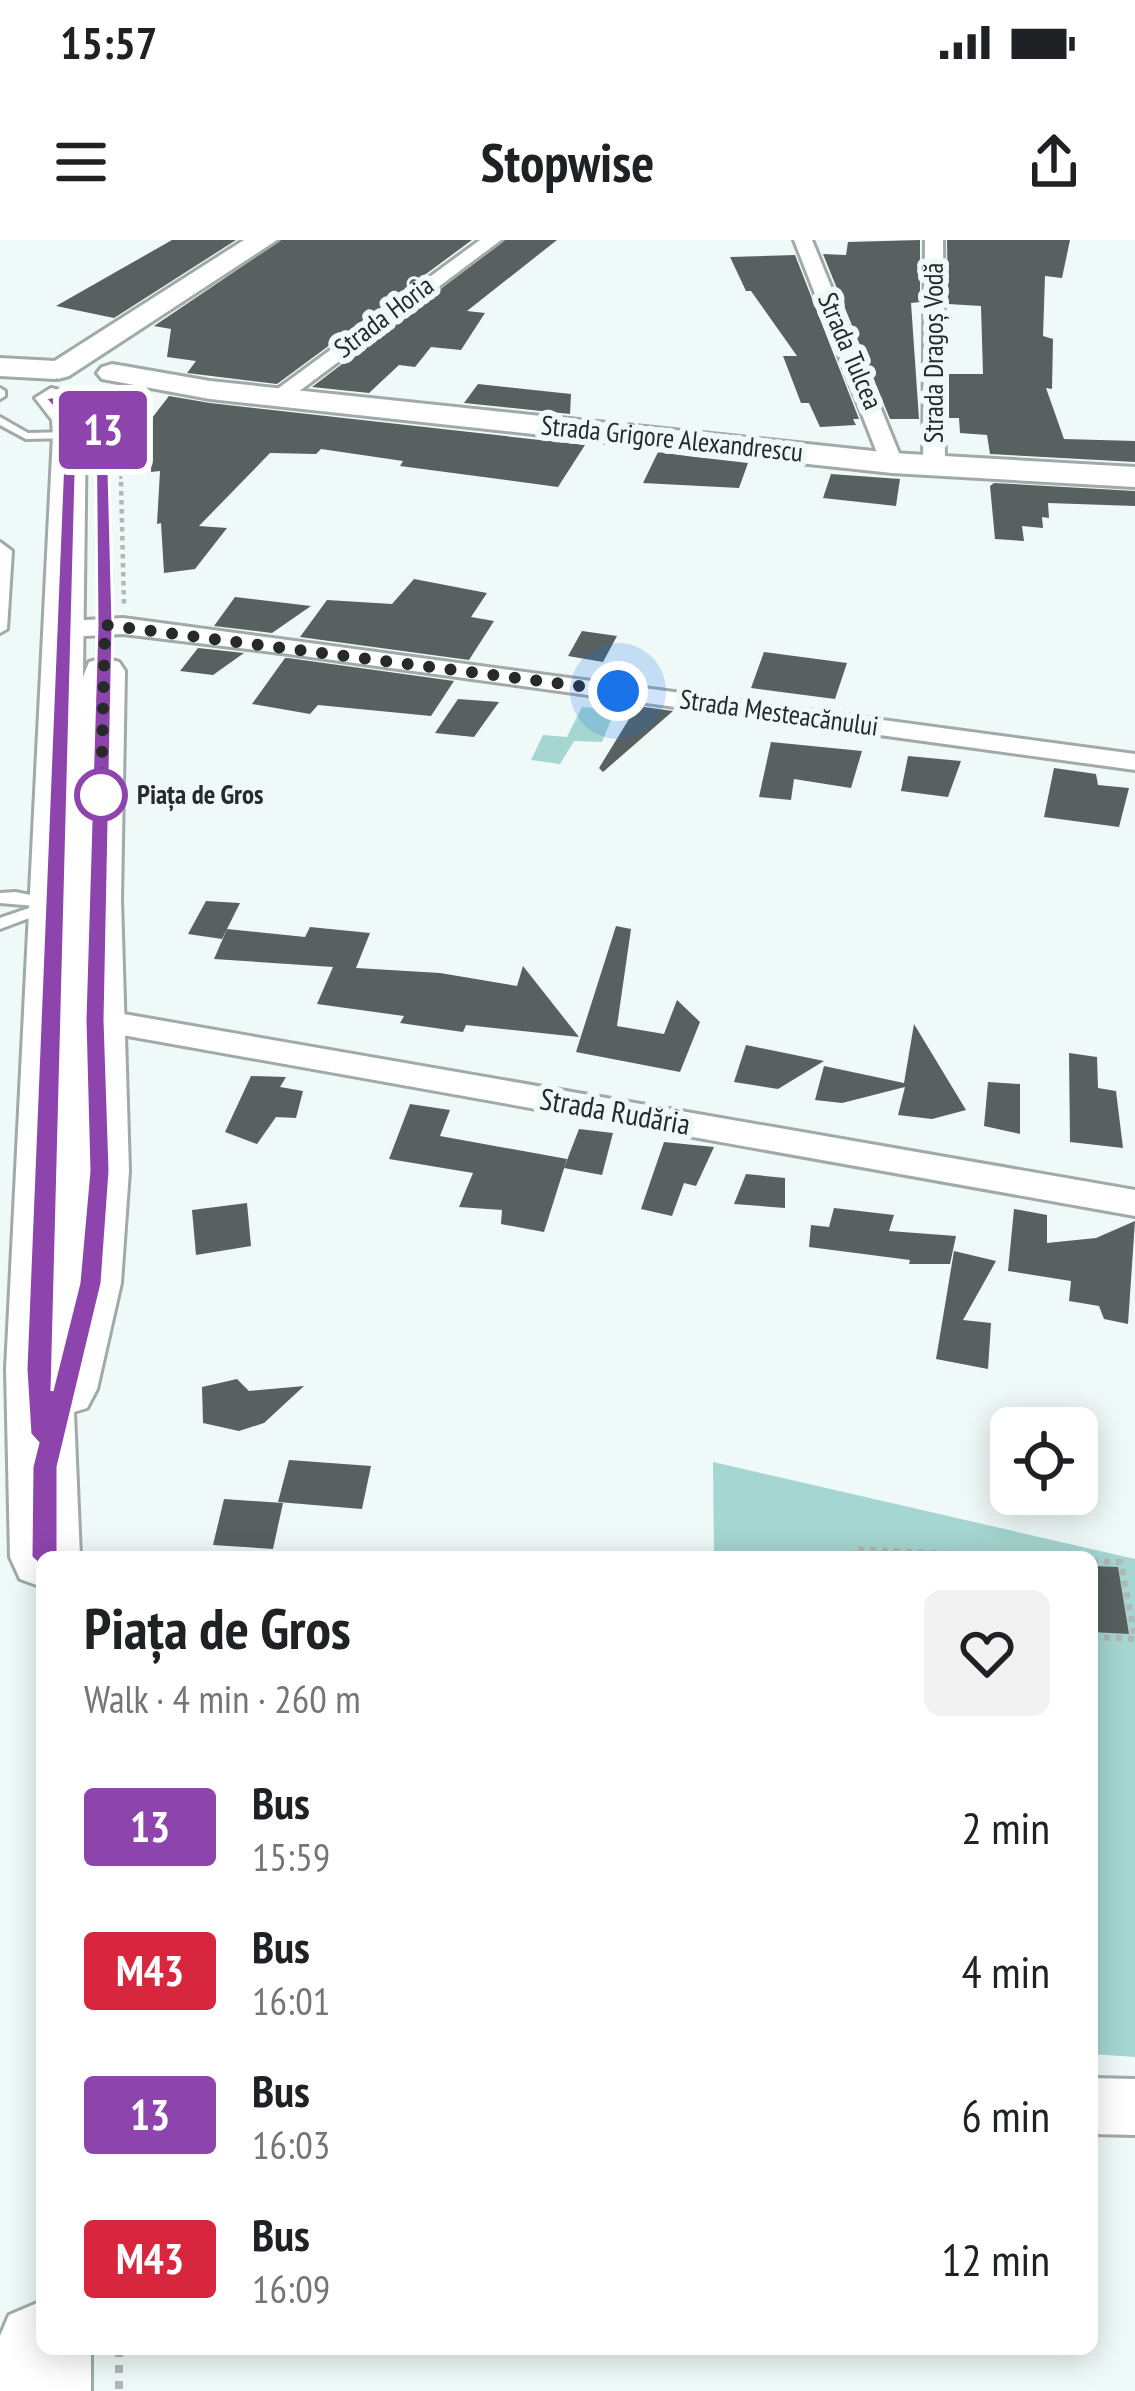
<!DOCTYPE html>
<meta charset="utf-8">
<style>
:root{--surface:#fff;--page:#f2f2f2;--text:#202124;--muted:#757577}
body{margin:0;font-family:"PT Sans Narrow",sans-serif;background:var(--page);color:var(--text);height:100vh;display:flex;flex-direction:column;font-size:45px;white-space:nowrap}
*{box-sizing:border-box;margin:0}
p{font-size:39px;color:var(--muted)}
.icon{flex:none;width:66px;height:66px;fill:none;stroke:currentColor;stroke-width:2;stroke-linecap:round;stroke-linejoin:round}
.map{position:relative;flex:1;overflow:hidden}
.details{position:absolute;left:36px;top:1311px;width:1062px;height:804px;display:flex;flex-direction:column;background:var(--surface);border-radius:18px;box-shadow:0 6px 30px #0003}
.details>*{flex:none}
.badge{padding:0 24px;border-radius:9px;font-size:42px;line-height:78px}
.fabs{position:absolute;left:990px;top:1167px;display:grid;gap:24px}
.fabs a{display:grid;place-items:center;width:108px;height:108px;border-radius:18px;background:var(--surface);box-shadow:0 6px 30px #0003;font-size:60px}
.you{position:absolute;width:60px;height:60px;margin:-30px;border:9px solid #fff;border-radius:50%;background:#1a73e8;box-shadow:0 0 0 18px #1a73e833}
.map>.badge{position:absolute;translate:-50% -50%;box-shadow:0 0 0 6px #fff}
.round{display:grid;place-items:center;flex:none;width:126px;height:126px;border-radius:18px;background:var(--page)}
.overview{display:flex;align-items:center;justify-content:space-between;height:204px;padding:0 48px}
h1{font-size:57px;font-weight:700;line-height:90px}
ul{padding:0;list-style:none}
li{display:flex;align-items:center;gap:36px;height:144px;padding:0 48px}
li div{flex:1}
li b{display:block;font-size:45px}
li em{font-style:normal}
li .badge{min-width:132px;font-weight:700;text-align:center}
.status{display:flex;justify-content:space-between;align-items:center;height:84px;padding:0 60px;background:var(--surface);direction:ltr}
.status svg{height:33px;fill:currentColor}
header{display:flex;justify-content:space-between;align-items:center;height:156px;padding:0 48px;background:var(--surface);font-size:54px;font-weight:700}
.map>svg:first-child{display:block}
.green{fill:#a5d6d1}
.building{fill:#586160}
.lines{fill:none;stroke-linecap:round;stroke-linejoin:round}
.lane-casing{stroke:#a0aaa9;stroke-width:6}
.street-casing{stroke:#a0aaa9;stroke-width:6}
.secondary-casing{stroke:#a0aaa9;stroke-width:6}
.primary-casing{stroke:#a0aaa9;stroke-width:6}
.path-far3{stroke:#afb8b7;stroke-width:3;stroke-dasharray:3 3;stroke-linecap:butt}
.path-far2{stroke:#afb8b7;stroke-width:4.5;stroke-dasharray:4.5 4.5;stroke-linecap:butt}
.path-far1{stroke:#afb8b7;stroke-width:6;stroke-dasharray:6 6;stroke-linecap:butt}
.path{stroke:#afb8b7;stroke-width:8;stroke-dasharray:8 8;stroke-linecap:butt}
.lane{fill:#fff;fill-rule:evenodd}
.street{fill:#fff;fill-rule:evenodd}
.secondary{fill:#fff;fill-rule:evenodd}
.primary{fill:#fff;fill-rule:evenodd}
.line{fill:#8e44ad;stroke:#fff;stroke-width:3;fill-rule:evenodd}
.walk{stroke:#262a29;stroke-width:12;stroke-dasharray:0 21.6}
.stop-dot{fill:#fff;stroke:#8e44ad;stroke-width:6}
.labels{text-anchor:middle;stroke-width:12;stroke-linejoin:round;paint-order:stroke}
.far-street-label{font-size:27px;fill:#262a29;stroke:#eef9f8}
.far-stop-label{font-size:27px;font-weight:bold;fill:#262a29;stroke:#eef9f8;text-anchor:start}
.street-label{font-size:30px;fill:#262a29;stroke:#eef9f8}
</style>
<div class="status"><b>15:57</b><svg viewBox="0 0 49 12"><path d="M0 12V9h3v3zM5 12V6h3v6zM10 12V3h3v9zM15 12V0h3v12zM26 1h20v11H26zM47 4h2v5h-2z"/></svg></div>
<header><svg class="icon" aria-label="menu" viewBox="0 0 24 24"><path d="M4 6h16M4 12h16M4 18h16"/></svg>Stopwise<svg class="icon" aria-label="share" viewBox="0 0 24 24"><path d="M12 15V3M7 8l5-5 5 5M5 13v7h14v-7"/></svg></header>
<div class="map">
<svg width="1135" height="2151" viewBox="0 0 1135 2151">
<rect width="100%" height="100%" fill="#eef9f8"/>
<!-- green -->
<g class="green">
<polygon points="582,467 615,470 602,502 574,501 560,524 531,520 543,495 567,497"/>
<polygon points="713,1222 1135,1319 1135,1817 1092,1814 1092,1317 714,1317"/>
</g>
<!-- building -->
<g class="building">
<polygon points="172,0 236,0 114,78 56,66"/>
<polygon points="281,0 472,0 277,144 187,133 196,121 167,117 171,89 154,86"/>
<polygon points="505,0 557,0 467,71 485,73 461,110 431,107 415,127 399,125 369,153 312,147"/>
<polygon points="920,0 920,62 911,63 919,179 890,179 823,14 846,15 848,2"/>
<polygon points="947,0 1070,0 1062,38 1045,36 1043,96 1053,99 1052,149 1046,148 1064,199 1135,201 1135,222 990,214 987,195 960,193 959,178 949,178 949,134 983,134 981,66 948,64"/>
<polygon points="795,15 859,179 853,179 856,185 820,187 809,163 801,163 783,116 797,116 751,51 746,51 730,17"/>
<polygon points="478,144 571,154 570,174 464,163"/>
<polygon points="169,156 210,163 585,205 558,247 400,226 403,221 321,209 316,214 270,213 199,286 227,288 195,329 164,333 161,283 157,284 160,231 151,232 152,178"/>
<polygon points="658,212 687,216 748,223 739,248 643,243"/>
<polygon points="831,234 900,239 896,266 823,258"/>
<polygon points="994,243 1135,251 1135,266 1048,263 1049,278 1042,277 1043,288 1022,286 1024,301 995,299 990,246"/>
<polygon points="414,339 487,353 471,377 494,381 469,420 300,397 327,360 392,364"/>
<polygon points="235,357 311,366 272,393 214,386"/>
<polygon points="582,391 617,396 603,422 568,416"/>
<polygon points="198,408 244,413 213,435 180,431"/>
<polygon points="764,412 847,423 835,459 751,448"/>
<polygon points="285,418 288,418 454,441 431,476 318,465 310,474 252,464"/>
<polygon points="458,459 499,462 474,497 435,493"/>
<polygon points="637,466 673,471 603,532 599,528"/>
<polygon points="771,502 862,511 851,548 794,539 791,560 759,557"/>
<polygon points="908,516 961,521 948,557 901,551"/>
<polygon points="1054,528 1096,534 1098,545 1129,548 1119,587 1044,577"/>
<polygon points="206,661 240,663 222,699 188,694"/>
<polygon points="616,686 631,689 617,786 664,794 677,760 700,782 680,832 576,812"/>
<polygon points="310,687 370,693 356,728 440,733 517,746 523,726 579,797 466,785 463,792 400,783 404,776 317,764 333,727 214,719 227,689 305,697"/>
<polygon points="914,784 966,870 932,879 898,875 905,847 842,863 815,860 824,826 904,843"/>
<polygon points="746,805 824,821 778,849 734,842"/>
<polygon points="1069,813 1097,817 1098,848 1116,851 1123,908 1070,902"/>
<polygon points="251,836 286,837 280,847 303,851 296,878 276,877 257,904 225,892"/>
<polygon points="988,842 1020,844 1020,894 984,886"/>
<polygon points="410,864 450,870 440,896 567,919 544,992 501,984 502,970 459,967 473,933 389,919"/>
<polygon points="579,889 613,893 602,935 564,928"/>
<polygon points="664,902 714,907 696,946 684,943 672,976 641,969"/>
<polygon points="746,934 785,938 785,968 734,964"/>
<polygon points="247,963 251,1006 196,1015 192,970"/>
<polygon points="834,968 894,975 889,991 956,996 950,1024 909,1024 910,1020 809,1007 811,985 829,987"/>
<polygon points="1014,969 1047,975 1047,1003 1096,998 1135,981 1128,1084 1104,1079 1099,1066 1069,1061 1071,1041 1008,1031"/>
<polygon points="954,1011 996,1021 963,1080 991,1083 988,1129 936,1119"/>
<polygon points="237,1139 249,1151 304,1146 264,1183 239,1191 203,1183 202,1147"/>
<polygon points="289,1220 371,1226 362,1269 278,1262"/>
<polygon points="224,1259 283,1263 273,1309 213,1305"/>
<polygon points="1092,1326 1118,1327 1129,1394 1092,1392"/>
</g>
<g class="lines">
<defs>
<g id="lane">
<polygon points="0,148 5,151 5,156 0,159"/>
<polygon points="0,177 28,193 70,192 76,195 70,198 26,199 0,185"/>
<polygon points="0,302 12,311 7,389 0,393"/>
<polygon points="15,652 62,661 64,665 0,689 0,678 35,666 0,663 0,653"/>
</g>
<g id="street">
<polygon points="480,0 501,0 286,161 272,161 272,153"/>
<polygon points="794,0 812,0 903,223 900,228 884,228 881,223"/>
<polygon points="925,0 943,0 945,227 934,234 923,227"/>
<polygon points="123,378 1135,514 1135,530 289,414 123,394 66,397 53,389 66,381"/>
<polygon points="95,769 1135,950 1135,976 83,788 78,780 83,772"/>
<polygon points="1092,1838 1135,1839 1135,1895 1092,1894"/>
</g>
<g id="secondary">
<polygon points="0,118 55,121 69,130 55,139 0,136"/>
<polygon points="112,124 210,141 892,213 1135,227 1135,247 892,233 210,159 102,139 97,133 102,127"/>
</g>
<g id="primary">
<polygon points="244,0 277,0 69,136 58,139 42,129"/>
<polygon points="51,148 63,151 86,178 83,437 89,422 104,418 119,422 125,431 121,660 129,931 121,1043 97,1149 87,1168 74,1172 80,1317 42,1317 42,1347 20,1339 10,1317 6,1129 53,195 52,180 35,158"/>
<polygon points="42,2061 42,2109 91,2109 91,2151 0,2151 0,2096 9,2075"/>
</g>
</defs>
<!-- lane casing -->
<use href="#lane" class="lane-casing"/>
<!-- street casing -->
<use href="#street" class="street-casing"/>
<!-- secondary casing -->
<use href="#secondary" class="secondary-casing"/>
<!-- primary casing -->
<use href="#primary" class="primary-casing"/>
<!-- path-far3 -->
<polyline class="path-far3" points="121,245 119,175 127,158"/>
<!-- path-far2 -->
<polyline class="path-far2" points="121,242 124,365"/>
<!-- path-far1 -->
<g class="path-far1">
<polyline points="854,1317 854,1309 1021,1317"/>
<polyline points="1092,1321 1121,1322 1135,1398"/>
<polyline points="1092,1397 1135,1399"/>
</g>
<!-- path -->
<polyline class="path" points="119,2109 119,2151"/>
<!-- lane -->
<use href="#lane" class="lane"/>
<!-- street -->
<use href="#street" class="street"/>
<!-- secondary -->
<use href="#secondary" class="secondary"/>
<!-- primary -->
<use href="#primary" class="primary"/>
</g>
<!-- line -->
<path class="line" d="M 101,149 L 107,153 L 113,385 L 105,780 L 110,931 L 102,1043 L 58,1227 L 58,1317 L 44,1329 L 31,1317 L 32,1227 L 38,1203 L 30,1194 L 26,1129 L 64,195 L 63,179 L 45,158 ZM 95,157 L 97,385 L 85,780 L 89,931 L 79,1043 L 52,1151 L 77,195 L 76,178 L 60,161 Z"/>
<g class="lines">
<!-- walk -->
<polyline class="walk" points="101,555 105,385 618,451"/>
</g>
<!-- markers -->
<circle class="stop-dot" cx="101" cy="555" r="24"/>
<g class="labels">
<!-- far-street labels -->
<g class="far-street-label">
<text transform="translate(384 77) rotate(-37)" y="9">Strada Horia</text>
<text transform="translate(850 111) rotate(67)" y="9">Strada Tulcea</text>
<text transform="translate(934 113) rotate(-90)" y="9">Strada Dragoș Vodă</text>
<text transform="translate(672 199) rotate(6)" y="9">Strada Grigore Alexandrescu</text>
<text transform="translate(779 473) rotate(8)" y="9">Strada Mesteacănului</text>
</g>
<!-- far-stop labels -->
<g class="far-stop-label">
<text x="137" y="564">Piața de Gros</text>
</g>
<!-- street labels -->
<g class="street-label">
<text transform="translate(615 872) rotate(10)" y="10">Strada Rudăria</text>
</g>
</g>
</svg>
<div class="fabs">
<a><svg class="icon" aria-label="locate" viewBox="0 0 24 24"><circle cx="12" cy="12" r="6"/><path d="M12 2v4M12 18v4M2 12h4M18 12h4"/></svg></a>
</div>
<div class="you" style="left:618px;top:451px"></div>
<b class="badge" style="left:103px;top:190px;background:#8e44ad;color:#fff">13</b>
<section class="details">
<div class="overview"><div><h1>Piața de Gros</h1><p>Walk · 4 min · 260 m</p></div><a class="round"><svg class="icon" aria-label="heart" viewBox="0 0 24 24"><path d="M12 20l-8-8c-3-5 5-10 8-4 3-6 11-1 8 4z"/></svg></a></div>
<ul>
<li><span class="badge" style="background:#8e44ad;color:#fff">13</span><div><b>Bus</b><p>15:59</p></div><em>2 min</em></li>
<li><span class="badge" style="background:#d7263d;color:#fff">M43</span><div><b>Bus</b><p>16:01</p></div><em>4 min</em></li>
<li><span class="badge" style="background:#8e44ad;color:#fff">13</span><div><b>Bus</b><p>16:03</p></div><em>6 min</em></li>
<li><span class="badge" style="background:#d7263d;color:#fff">M43</span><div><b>Bus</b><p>16:09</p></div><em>12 min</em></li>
</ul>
</section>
</div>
